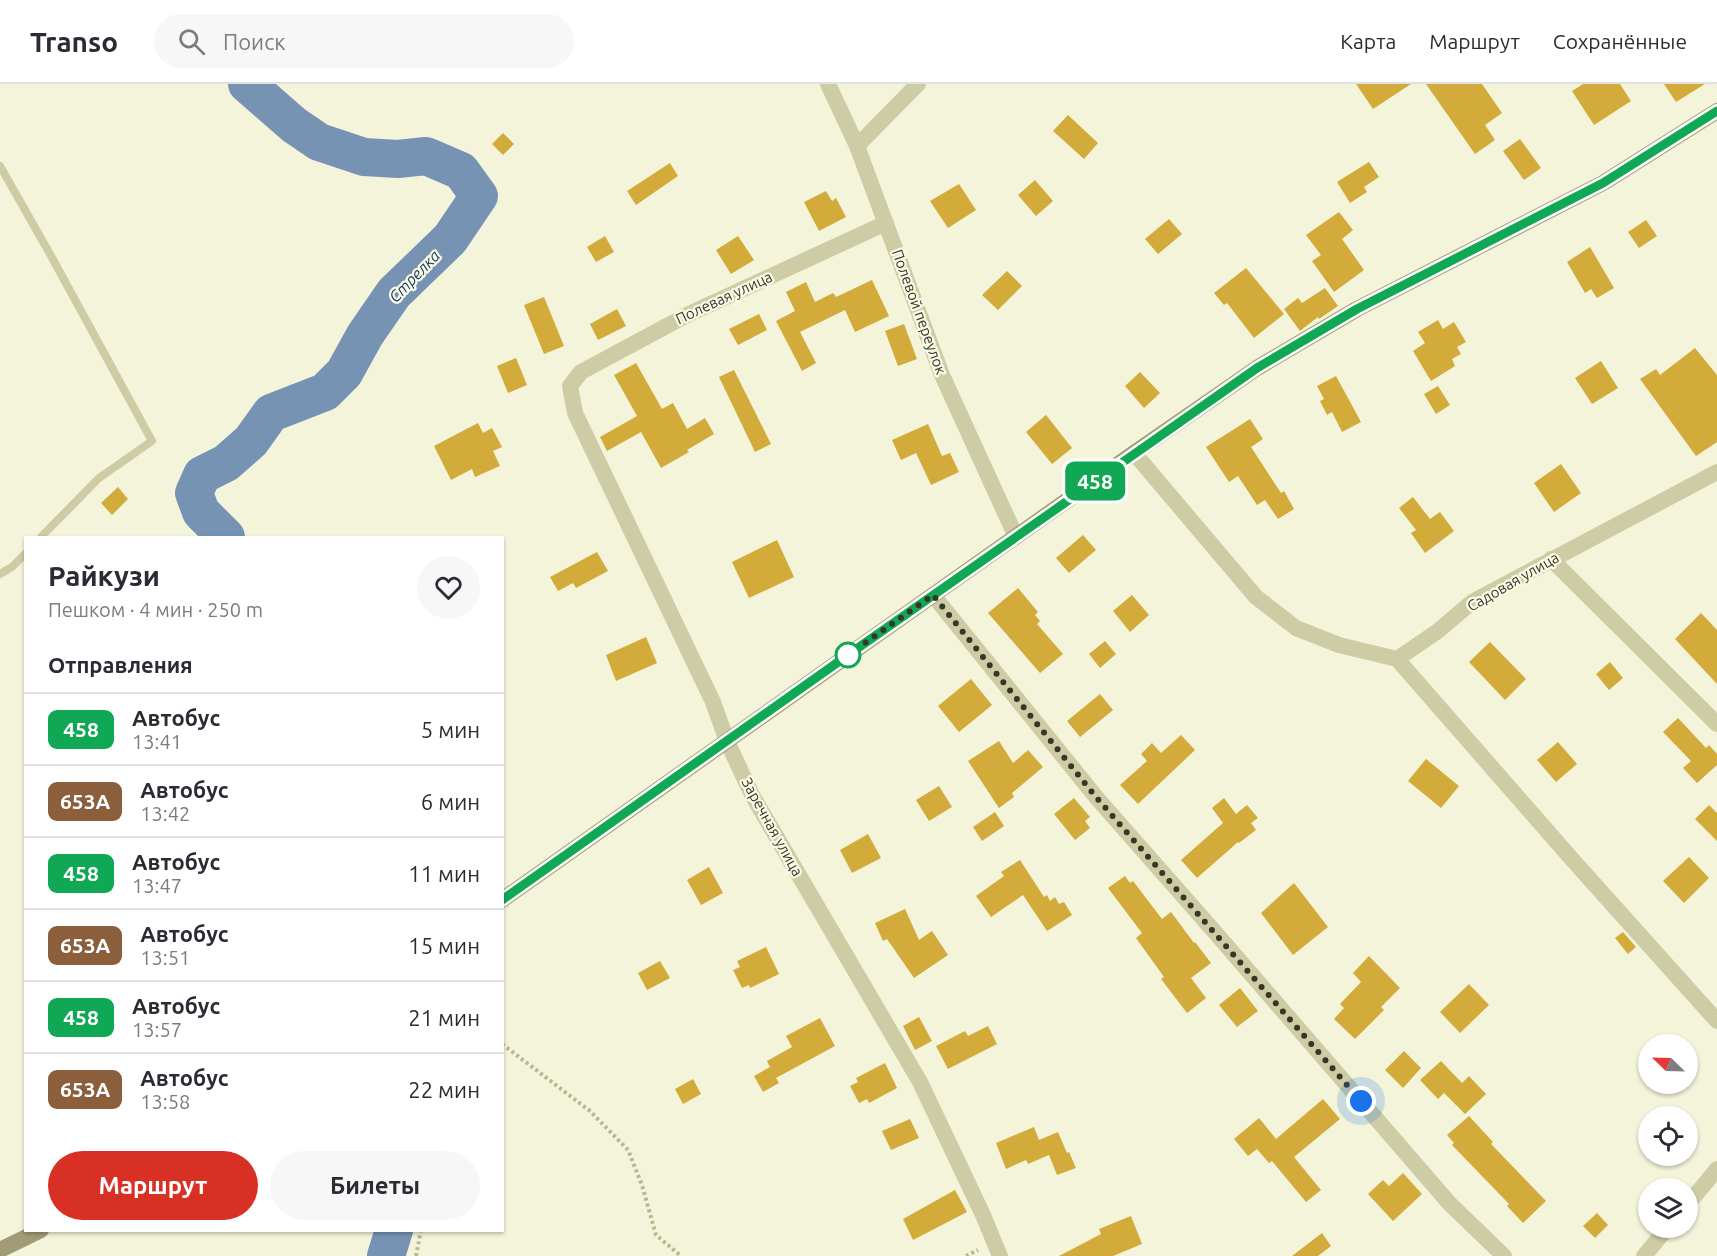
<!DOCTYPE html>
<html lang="ru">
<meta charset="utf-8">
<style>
:root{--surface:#fff;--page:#f7f7f7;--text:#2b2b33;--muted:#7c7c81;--line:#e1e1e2;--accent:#d93025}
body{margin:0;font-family:Ubuntu,sans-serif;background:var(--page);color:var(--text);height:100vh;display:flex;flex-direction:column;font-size:22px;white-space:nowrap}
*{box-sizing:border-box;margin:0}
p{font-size:20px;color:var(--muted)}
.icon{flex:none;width:33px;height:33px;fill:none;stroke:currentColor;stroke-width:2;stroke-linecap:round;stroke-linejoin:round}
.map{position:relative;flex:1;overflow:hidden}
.details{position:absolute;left:24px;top:452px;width:480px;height:696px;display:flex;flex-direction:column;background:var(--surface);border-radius:0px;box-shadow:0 2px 4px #0004}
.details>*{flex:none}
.badge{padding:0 12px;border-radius:9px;font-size:21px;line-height:39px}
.needle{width:39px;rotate:293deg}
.buttons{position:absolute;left:1638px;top:950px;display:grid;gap:12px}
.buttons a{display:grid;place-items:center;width:60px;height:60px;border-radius:50%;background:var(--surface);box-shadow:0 2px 4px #0004;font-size:30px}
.you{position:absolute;width:30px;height:30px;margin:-15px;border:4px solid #fff;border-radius:50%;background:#1a73e8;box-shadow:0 0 0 9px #1a73e833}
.map>.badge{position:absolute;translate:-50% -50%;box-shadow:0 0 0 3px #fff}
h2{padding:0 24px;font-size:22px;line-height:54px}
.round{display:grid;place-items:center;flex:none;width:63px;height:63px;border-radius:32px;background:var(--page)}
.headline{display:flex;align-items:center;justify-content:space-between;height:102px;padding:0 24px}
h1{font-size:28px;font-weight:700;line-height:45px}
.primary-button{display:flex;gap:12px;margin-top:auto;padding:12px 24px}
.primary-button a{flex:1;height:69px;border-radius:36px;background:var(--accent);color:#fff;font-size:24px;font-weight:700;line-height:69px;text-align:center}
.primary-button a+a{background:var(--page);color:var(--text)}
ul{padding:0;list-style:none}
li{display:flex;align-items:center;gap:18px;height:72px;padding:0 24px;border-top:2px solid var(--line)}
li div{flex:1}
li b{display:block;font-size:22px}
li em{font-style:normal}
li .badge{min-width:66px;font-weight:700;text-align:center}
header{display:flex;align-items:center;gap:36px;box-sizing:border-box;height:84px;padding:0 30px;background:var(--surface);border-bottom:2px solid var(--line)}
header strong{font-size:28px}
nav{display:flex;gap:33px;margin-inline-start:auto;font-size:21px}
.search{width:420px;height:54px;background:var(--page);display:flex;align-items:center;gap:15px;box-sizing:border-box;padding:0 21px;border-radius:33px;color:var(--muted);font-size:22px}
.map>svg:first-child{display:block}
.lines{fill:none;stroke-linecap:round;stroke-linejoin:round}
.river{stroke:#7793b4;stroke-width:38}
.building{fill:#d2ab3b}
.path{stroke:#bab78f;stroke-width:4;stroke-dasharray:3 3;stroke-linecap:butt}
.service{stroke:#cecca5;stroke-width:8}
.minor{stroke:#cecca5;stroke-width:16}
.secondary{stroke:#a29c76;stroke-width:16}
.line-casing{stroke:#fff;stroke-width:14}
.line{stroke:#10a855;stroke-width:9}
.walk{stroke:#393527;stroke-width:6;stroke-dasharray:0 10.8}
.stop-dot{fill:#fff;stroke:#10a855;stroke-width:3}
.labels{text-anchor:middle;stroke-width:4.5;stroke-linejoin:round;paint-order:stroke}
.street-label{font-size:15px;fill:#393527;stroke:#fafbe7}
.water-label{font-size:16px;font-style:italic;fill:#18375e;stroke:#fafbe7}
</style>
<header>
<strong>Transo</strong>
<div class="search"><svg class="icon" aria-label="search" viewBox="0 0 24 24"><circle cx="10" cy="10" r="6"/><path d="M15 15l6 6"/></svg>Поиск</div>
<nav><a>Карта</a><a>Маршрут</a><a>Сохранённые</a></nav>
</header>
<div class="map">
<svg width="1717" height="1172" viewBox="0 0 1717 1172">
<rect width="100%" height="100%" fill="#f4f4db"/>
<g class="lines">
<!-- river -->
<g class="river">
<polyline points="226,453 201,428 194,409 202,391 226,379 251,357 271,329 325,308 344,289 365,251 394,209 450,155 479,112 461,87 426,72 398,75 364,73 319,58 294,41 247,0"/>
<polyline points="386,1172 394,1146"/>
</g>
</g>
<!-- building -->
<g class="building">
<polygon points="1356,0 1411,0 1373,25"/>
<polygon points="1426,0 1482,0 1502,29 1485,41 1495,56 1475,70"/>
<polygon points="1583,0 1620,0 1631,17 1594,41 1572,7"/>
<polygon points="1664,0 1705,0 1676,18"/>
<polygon points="1068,31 1098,59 1084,75 1053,47"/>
<polygon points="503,49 514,60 503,71 492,60"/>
<polygon points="1520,55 1541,84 1524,96 1503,67"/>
<polygon points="1369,78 1379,93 1364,103 1367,108 1350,119 1337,98"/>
<polygon points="670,79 678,92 636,121 627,107"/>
<polygon points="1035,96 1053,117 1036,132 1018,111"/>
<polygon points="959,100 976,126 948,144 930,117"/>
<polygon points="826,107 832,117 836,114 846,133 819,147 804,118"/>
<polygon points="1339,128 1353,146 1342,155 1364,186 1334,208 1312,177 1321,171 1306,151"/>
<polygon points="1169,135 1182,150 1158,170 1145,155"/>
<polygon points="1646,136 1657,152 1639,164 1628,148"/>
<polygon points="605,152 614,168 596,178 587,163"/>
<polygon points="738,152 754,176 731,190 716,166"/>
<polygon points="1590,163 1614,204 1597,214 1591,205 1585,209 1567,178"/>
<polygon points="1246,184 1284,230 1254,254 1227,219 1224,221 1214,209"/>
<polygon points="1007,187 1022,202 998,226 982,211"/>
<polygon points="872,196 889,232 855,248 845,226 800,248 816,279 802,287 776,237 795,227 786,208 806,198 815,218 833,209 836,213"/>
<polygon points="1325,204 1338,222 1319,235 1318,233 1300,247 1284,225 1298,214 1302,219"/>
<polygon points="544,213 564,262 544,270 524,221"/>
<polygon points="617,225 626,242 598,256 590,240"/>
<polygon points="759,230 767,246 738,261 729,245"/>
<polygon points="1438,236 1443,245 1454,238 1466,258 1457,263 1461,270 1452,275 1455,282 1431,297 1413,267 1425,259 1418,248"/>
<polygon points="904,240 917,275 898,282 885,247"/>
<polygon points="1695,264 1717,291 1717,358 1696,372 1640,295 1656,285 1660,291"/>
<polygon points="516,274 527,301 508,309 497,282"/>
<polygon points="1601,277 1618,304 1592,320 1575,294"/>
<polygon points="636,279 662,325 673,319 687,345 705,334 714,350 687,366 689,368 661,384 641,348 607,367 600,353 637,332 614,291"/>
<polygon points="734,286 771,360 755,368 719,293"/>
<polygon points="1140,288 1160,309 1144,324 1125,302"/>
<polygon points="1336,292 1361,338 1342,348 1332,328 1327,331 1320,317 1324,315 1317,302"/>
<polygon points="1438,302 1450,321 1436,330 1424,310"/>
<polygon points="1046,331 1072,364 1052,380 1026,348"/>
<polygon points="1250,335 1263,355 1251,363 1281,409 1284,407 1294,425 1278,435 1265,416 1257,421 1238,392 1229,398 1206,363"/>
<polygon points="478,339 483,349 492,344 502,363 493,367 500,382 475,393 472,385 451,396 434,362"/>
<polygon points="928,340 942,372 950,369 959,388 931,401 916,369 901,376 892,356"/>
<polygon points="1561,380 1581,409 1554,428 1534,399"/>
<polygon points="118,403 128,415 112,431 101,419"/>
<polygon points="1413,413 1430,435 1440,428 1454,447 1425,469 1411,449 1416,446 1399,424"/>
<polygon points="1083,451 1096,466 1069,489 1056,474"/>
<polygon points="777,456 794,493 749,514 732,478"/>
<polygon points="597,468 608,487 576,504 573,499 558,507 550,493"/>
<polygon points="1018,504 1038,528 1035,531 1040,537 1037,540 1063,570 1040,589 988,529"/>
<polygon points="1132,511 1149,531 1130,548 1113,527"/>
<polygon points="1701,529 1717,546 1717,600 1675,555"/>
<polygon points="646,553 657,579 616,597 606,571"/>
<polygon points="1105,557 1116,570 1100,584 1089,570"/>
<polygon points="1490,558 1526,595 1505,616 1469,578"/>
<polygon points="1610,578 1623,594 1609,606 1596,590"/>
<polygon points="971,595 992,621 959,648 938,622"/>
<polygon points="1100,610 1113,626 1080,653 1067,637"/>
<polygon points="1678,634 1706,664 1709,661 1717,670 1717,681 1697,699 1683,684 1691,677 1663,648"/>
<polygon points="1181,651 1195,666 1138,720 1120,701 1147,677 1141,670 1152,659 1161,669"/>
<polygon points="999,657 1013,679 1028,666 1043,683 1012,709 1014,713 999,724 968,677"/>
<polygon points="1558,658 1577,680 1556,698 1537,676"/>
<polygon points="1426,675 1459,702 1441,724 1408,697"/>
<polygon points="939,702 952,723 929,737 916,716"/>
<polygon points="1074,714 1090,733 1085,737 1090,744 1075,756 1054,730"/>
<polygon points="1224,714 1236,730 1247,721 1258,734 1251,739 1256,746 1239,759 1238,758 1197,794 1181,776 1223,739 1212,724"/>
<polygon points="1709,721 1717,729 1717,757 1695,735"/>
<polygon points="995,728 1004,742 982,757 973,743"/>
<polygon points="868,750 881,774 852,789 840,766"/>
<polygon points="1689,773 1709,794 1684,819 1663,797"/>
<polygon points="1020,776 1044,813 1047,811 1050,817 1055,813 1059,820 1064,818 1072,831 1047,847 1023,811 991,833 976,812 1004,792 1001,788"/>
<polygon points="709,783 723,809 701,821 687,796"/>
<polygon points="1125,792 1130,799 1133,797 1162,835 1171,828 1194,859 1195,858 1211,879 1191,894 1206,914 1187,929 1161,895 1164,893 1136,854 1142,849 1108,804"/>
<polygon points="1294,799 1328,843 1293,871 1261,829"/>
<polygon points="905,825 919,856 932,847 948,871 914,894 887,855 883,857 875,839"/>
<polygon points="1623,848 1636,863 1628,870 1615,854"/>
<polygon points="766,863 779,890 750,904 749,901 742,904 733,886 740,883 737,877"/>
<polygon points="1369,872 1400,904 1381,923 1384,926 1355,955 1334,935 1344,924 1340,920 1361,898 1353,889"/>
<polygon points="660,877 670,894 647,906 638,889"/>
<polygon points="1469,900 1489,921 1460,949 1440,928"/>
<polygon points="1240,904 1258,927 1237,943 1219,921"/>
<polygon points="919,933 932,957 915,966 903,942"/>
<polygon points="820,934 835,962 776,994 779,999 763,1008 754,992 770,983 767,977 792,963 786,952"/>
<polygon points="988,942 997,960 948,985 936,962 965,947 968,952"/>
<polygon points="1404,967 1421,984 1403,1004 1385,986"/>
<polygon points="1441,977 1462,999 1469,992 1486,1010 1465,1030 1444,1009 1438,1015 1420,996"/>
<polygon points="885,979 897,1004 869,1019 867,1015 859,1019 850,1002 858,998 856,994"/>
<polygon points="693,995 701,1010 683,1020 675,1005"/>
<polygon points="1323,1015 1340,1035 1294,1073 1321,1106 1306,1118 1272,1077 1269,1079 1257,1065 1248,1072 1234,1055 1259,1034 1276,1055"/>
<polygon points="1469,1032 1493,1058 1491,1060 1546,1117 1523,1139 1507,1122 1509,1120 1452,1061 1454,1059 1447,1051"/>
<polygon points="910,1035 919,1054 891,1066 882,1047"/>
<polygon points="1034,1043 1039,1056 1058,1048 1067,1069 1069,1068 1076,1084 1057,1091 1049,1071 1028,1080 1026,1076 1006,1085 996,1059"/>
<polygon points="1403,1089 1422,1110 1393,1137 1368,1110 1383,1096 1389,1102"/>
<polygon points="955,1106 967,1128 913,1156 903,1135"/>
<polygon points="1597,1129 1608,1141 1595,1154 1583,1142"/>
<polygon points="1131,1132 1142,1160 1113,1172 1059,1172 1101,1150 1099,1145"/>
<polygon points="1322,1149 1331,1162 1318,1172 1292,1172"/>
</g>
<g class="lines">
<!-- path -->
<g class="path">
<polyline points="502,960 590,1027 628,1066 642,1101 656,1151 681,1172"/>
<polyline points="416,1172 421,1146"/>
<polyline points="966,1172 978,1166"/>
</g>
<!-- service -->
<g class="service">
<polyline points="0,82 50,170 152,357 99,394 41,453"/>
<polyline points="0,490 12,483 26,469"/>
</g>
<!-- minor -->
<g class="minor">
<polyline points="828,0 857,62 942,291 1016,453"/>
<polyline points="857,62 918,0"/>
<polyline points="886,139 689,230 581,288 570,302 575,329 713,618 727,657 752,711 920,998 983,1131 1000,1172"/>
<polyline points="1134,369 1256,513 1296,544 1339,561 1397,575 1438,547 1472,518 1717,388"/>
<polyline points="1551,475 1717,640"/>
<polyline points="933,511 1096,713 1213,846 1450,1120 1504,1172"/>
<polyline points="1397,575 1570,773 1717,937"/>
<polyline points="1688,1120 1717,1085"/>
<polyline points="1644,1172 1668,1143"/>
</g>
<!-- secondary -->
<g class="secondary">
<polyline points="502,816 1134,369 1257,284 1357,225 1603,99 1717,27"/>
<polyline points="0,1166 41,1146"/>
</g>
</g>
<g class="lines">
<defs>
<polyline id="line" points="502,816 865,559 1257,284 1357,225 1603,99 1717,27"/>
</defs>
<!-- line casing -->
<use href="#line" class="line-casing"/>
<!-- line -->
<use href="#line" class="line"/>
<!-- walk -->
<polyline class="walk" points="848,571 933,511 1096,713 1361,1017"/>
</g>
<!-- markers -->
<circle class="stop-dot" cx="848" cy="571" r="12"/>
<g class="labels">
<!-- street labels -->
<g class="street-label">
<text transform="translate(724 214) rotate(-25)" y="5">Полевая улица</text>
<text transform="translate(919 228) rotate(70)" y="5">Полевой переулок</text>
<text transform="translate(1513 498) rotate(-30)" y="5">Садовая улица</text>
<text transform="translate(772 743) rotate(61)" y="5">Заречная улица</text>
</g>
<!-- water labels -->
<g class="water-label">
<text transform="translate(414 192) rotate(-46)" y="6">Стрелка</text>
</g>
</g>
</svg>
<div class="buttons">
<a><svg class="needle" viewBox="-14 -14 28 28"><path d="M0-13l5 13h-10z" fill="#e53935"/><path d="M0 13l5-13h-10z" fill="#7c7c81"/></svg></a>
<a><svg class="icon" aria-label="locate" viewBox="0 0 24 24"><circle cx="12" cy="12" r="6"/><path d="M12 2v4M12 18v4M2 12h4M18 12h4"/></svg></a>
<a><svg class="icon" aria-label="layers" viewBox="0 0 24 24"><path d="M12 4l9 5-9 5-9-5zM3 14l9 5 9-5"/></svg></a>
</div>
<div class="you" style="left:1361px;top:1017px"></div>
<b class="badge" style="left:1095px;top:397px;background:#10a855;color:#fff">458</b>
<section class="details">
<div class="headline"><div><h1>Райкузи</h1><p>Пешком · 4 мин · 250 m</p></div><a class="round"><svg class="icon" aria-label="heart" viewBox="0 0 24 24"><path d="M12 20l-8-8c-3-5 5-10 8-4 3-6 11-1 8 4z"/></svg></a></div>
<h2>Отправления</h2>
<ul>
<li><span class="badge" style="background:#10a855;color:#fff">458</span><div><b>Автобус</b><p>13:41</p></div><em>5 мин</em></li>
<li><span class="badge" style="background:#8b5e3c;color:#fff">653А</span><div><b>Автобус</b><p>13:42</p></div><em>6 мин</em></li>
<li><span class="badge" style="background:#10a855;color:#fff">458</span><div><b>Автобус</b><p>13:47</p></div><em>11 мин</em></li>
<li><span class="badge" style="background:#8b5e3c;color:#fff">653А</span><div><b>Автобус</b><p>13:51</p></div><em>15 мин</em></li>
<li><span class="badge" style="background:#10a855;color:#fff">458</span><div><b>Автобус</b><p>13:57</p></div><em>21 мин</em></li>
<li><span class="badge" style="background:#8b5e3c;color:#fff">653А</span><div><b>Автобус</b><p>13:58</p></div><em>22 мин</em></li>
</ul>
<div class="primary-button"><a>Маршрут</a><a>Билеты</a></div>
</section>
</div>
